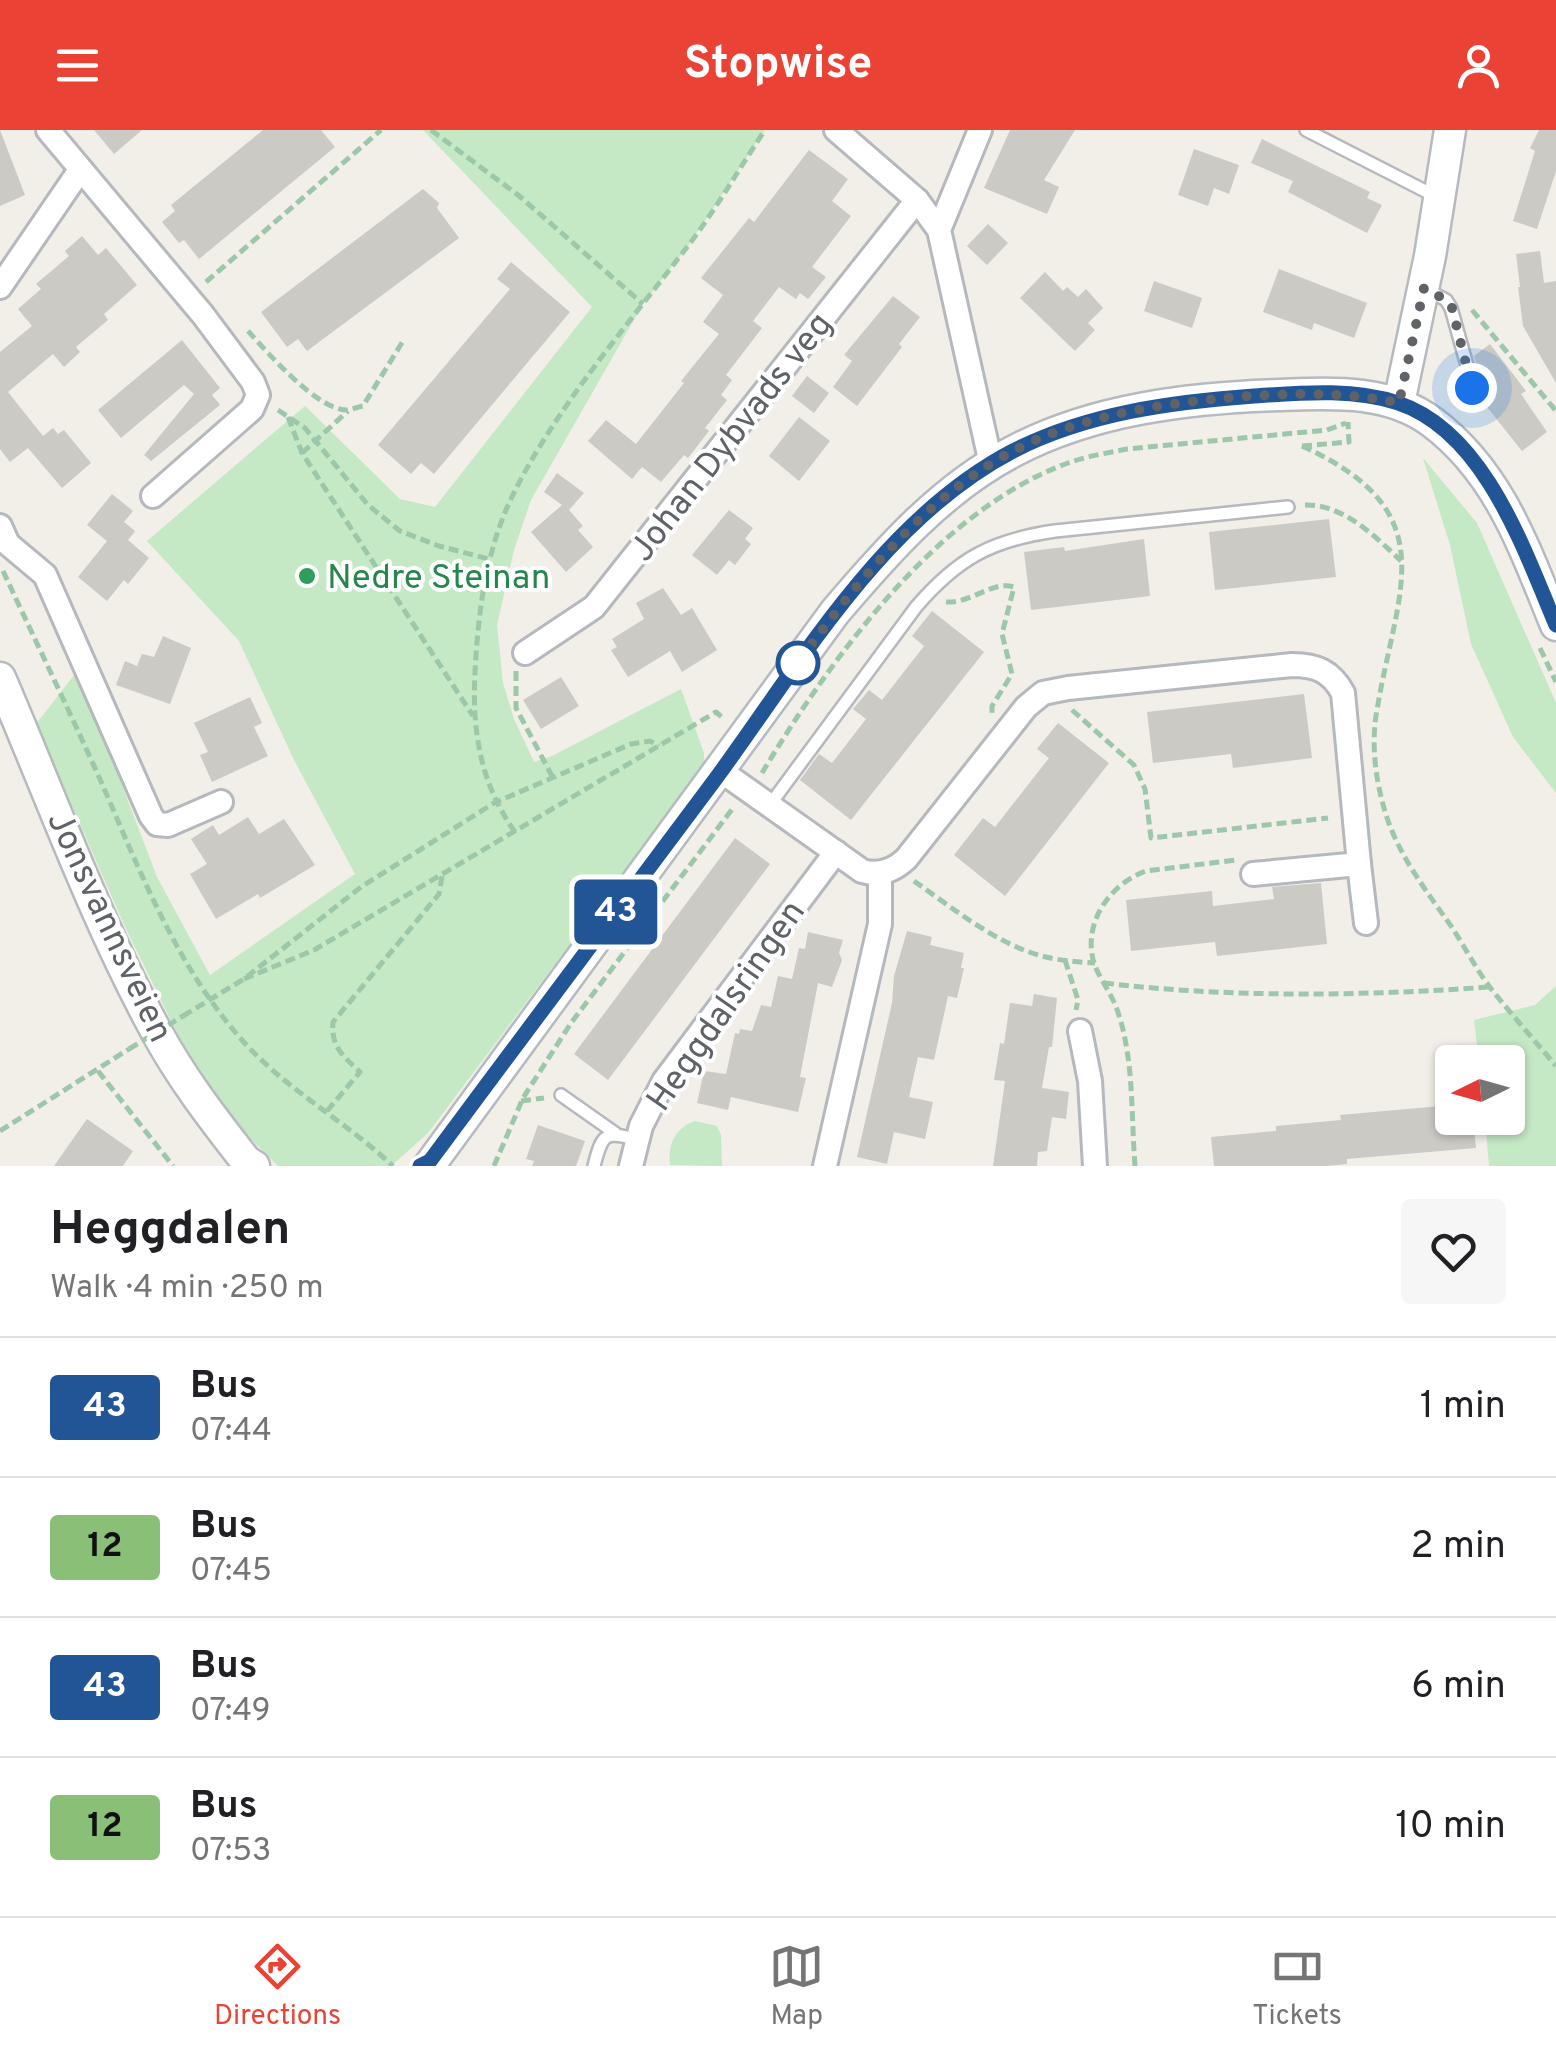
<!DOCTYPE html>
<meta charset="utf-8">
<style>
:root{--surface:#fff;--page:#f6f6f6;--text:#202124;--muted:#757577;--line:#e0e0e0;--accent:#ea4335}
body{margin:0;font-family:Overpass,sans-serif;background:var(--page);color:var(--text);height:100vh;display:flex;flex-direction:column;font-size:38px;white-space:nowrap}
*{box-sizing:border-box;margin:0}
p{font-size:32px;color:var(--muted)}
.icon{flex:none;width:55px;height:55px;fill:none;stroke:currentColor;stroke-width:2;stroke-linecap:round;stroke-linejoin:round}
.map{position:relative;height:1036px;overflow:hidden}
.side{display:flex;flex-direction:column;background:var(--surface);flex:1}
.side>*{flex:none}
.badge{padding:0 20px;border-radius:8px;font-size:35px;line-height:65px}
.needle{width:65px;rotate:265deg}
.fabs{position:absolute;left:1435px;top:915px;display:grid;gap:20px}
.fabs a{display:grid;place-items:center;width:90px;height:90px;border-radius:10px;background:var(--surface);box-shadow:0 2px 8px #0004;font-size:50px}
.you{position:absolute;width:50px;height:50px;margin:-25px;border:8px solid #fff;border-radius:50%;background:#1a73e8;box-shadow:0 0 0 15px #1a73e833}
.map>.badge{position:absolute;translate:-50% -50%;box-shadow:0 0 0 5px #fff}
.round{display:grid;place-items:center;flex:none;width:105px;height:105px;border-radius:10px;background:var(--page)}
.summary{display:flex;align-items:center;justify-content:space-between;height:170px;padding:0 50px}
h1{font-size:48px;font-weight:700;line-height:75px}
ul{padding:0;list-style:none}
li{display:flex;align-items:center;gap:30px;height:140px;padding:0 50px;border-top:2px solid var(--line)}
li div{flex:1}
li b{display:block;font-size:38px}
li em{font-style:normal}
li .badge{min-width:110px;font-weight:700;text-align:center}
header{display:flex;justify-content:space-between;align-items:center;height:130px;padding:0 50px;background:var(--accent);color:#fff;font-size:45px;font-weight:700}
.dock{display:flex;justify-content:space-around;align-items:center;height:140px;border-top:2px solid var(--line);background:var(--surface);font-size:28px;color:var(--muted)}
.dock a{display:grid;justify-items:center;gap:5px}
.dock .active{color:var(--accent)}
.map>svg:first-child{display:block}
.green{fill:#c5e8c5}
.building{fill:#cccac5}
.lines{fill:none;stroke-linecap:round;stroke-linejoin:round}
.lane-casing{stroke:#b5b8bc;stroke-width:16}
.street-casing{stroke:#b5b8bc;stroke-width:28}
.secondary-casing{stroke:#b6babf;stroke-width:35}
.path{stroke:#9cc7a9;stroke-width:5;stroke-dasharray:10 5;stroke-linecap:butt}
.lane{stroke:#fff;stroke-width:11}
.street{stroke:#fff;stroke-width:22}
.secondary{stroke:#fff;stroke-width:30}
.path-bridge{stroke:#9cc7a9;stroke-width:5;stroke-dasharray:10 5;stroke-linecap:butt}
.line-casing{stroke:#fff;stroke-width:22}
.line{stroke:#225595;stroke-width:15}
.walk{stroke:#5f6368;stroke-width:10;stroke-dasharray:0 18}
.leisure-dot{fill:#2e9e5b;stroke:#fff;stroke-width:4}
.stop-dot{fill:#fff;stroke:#225595;stroke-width:5}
.labels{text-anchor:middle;stroke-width:8;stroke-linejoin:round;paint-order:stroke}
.street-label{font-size:35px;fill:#5f6368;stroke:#fff}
.leisure-label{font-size:35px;fill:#27864d;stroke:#fff;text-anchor:start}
</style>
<header><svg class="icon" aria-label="menu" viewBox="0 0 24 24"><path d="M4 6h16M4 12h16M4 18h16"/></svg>Stopwise<svg class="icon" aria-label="person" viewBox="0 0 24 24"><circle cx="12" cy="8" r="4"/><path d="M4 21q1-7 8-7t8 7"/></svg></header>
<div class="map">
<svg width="1556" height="1036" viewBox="0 0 1556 1036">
<rect width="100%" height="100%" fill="#f1efe8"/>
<!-- green -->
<g class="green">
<polygon points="423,0 765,0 688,116 643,174 531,370 514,420 497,495 503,553 514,589 534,632 552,626 681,559 704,623 704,636 428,1003 391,1036 278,1036 235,993 188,925 126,799 36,594 78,540 157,747 210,845 355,744 294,630 239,511 147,411 305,276 400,369 435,377 592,177"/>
<polygon points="1423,328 1477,393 1556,573 1556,663 1513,607 1471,514 1450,415"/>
<polygon points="1556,856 1556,1036 1489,1036 1485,988 1508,988 1508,932 1479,932 1474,890 1535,875"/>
<path d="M 695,991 L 717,996 L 721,1005 L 722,1036 L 670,1035 C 668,1014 674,999 695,991 Z"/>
</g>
<!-- building -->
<g class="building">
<polygon points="0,0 25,65 0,76"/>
<polygon points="94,0 142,0 114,24"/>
<polygon points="263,0 321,0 335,17 199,129 184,110 179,113 162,92 175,81 171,75"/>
<polygon points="1010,0 1075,0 1044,50 1059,57 1047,84 984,58"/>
<polygon points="1539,0 1556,0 1556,41 1537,99 1513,91 1535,21 1530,18"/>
<polygon points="1262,9 1370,62 1367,68 1382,75 1367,103 1288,62 1293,51 1251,33"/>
<polygon points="1194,19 1239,35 1229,64 1214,58 1208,76 1178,65"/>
<polygon points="809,20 848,49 832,71 851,86 812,137 826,147 808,169 800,163 796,169 779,157 753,191 762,198 726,245 732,250 721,265 727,270 705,298 709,301 688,328 684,325 661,352 642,337 632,349 588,311 606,290 636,314 684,253 681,251 719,204 703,192 723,165 701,148 749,88 754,92"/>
<polygon points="423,59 439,73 437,78 459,108 307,221 298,209 287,217 261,182"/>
<polygon points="988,94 1008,113 987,135 967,116"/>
<polygon points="82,106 98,125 106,118 137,155 104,184 108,190 76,217 80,222 64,237 53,224 8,262 43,306 53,298 58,304 64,300 91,333 62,358 28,318 42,307 10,332 0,319 0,222 32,196 18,179 41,159 36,154 69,126 65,121"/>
<polygon points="1540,121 1544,153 1556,151 1556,253 1523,196 1518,157 1520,157 1516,124"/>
<polygon points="511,132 570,182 434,344 421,333 411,344 378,315 510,159 497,149"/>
<polygon points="1279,139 1367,173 1354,208 1314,193 1312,200 1263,182"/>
<polygon points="1045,142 1063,161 1067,157 1078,167 1086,159 1103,178 1088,193 1095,200 1075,221 1020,168"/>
<polygon points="1154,151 1202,168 1192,198 1144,181"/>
<polygon points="893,166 920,187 899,214 902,217 857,276 833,257 852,231 844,225"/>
<polygon points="182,210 220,258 212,265 220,275 151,331 144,325 194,264 184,255 121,308 98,280"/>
<polygon points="1490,214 1526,261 1521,264 1547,302 1522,321 1479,267 1492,257 1477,238 1474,226"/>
<polygon points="807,246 829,263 814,283 792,266"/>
<polygon points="799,287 830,311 799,351 769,326"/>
<polygon points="557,343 584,363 569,380 583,396 578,400 593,417 566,442 531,402 562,375 544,362"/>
<polygon points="112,364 133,381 124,392 135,401 128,410 149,428 128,454 124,450 107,471 78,447 107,411 87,395"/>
<polygon points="729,380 753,398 745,409 751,414 735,435 729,430 717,445 692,425"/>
<polygon points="1329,389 1336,447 1215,460 1209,402"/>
<polygon points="1144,409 1150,466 1031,480 1024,422 1064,417 1065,421"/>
<polygon points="663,458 681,485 692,478 717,520 682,542 670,521 628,547 611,520 617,517 612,509 644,489 636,473"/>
<polygon points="932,481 984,522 851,690 800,650 819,624 832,633 866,589 853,579 869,560 882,570 924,516 912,506"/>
<polygon points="163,506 191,518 170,574 116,555 125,531 137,536 142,524 154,527"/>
<polygon points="561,547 579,576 541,599 523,570"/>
<polygon points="1304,564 1312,628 1233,638 1231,624 1153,633 1147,582"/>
<polygon points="250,567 262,593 254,597 268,626 212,652 200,625 208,622 194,593"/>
<polygon points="1058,593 1109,633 1005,766 954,725 983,688 995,697 1049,628 1037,619"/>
<polygon points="248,687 259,704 284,689 315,735 260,768 258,764 216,789 190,744 207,734 191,709 213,695 219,705"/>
<polygon points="735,708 770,734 608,950 574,924"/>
<polygon points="1321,753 1327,814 1217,826 1215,812 1131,821 1126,770 1212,761 1213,776 1274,769 1272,757"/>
<polygon points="907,801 932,807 930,815 964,823 961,838 964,838 957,868 948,866 934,930 918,927 909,967 933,972 925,1009 894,1002 887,1034 857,1027 892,873 894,846"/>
<polygon points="808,802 843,810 839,823 842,830 832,857 818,853 800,947 806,948 798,982 731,967 728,980 697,973 704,941 726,944 735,903 739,904 740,899 752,901 761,875 771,877 778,846 792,849 799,818 805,819"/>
<polygon points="1034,864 1057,868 1052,917 1049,917 1042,958 1069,962 1066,989 1052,987 1047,1021 1038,1022 1037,1036 993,1036 1005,951 994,950 1000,913 1004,914 1010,873 1032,876"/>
<polygon points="1452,975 1452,988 1473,988 1476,1018 1347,1029 1347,1034 1326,1036 1214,1036 1211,1007 1276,1001 1276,996 1341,990 1340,985"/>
<polygon points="87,989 133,1021 123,1036 54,1036"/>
<polygon points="538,995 585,1011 576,1036 532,1036 534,1031 526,1029"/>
</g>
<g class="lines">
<defs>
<g id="lane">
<polyline points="1306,0 1435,66"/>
<polyline points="1427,160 1446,170 1451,178 1473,257"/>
<path d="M 769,676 L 916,477 C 958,428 992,410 1055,401 L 1288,377"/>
<polyline points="561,965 615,1003"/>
<path d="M 594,1036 C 602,1004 605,1000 637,1010"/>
</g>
<g id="street">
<polyline points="48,0 203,185 253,252 258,265 252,279 153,366"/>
<polyline points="836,0 917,70 939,100"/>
<polyline points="980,0 939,100 991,334"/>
<polyline points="0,157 80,40"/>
<polyline points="0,396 8,414 45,445 151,686 157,694 168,695 221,672"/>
<polyline points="525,523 594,477 917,70"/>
<path d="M 721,641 L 862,741 C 879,746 893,741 906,729 L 1026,577 L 1043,563 L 1068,558 L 1292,535 C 1316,535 1331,541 1343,563 L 1359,734 L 1253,744"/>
<polyline points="1359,734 1366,793"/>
<polyline points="1080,901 1090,951 1095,1036"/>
<polyline points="631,1036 641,996 664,951 836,722"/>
<polyline points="825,1036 880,794 880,743"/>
</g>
<g id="secondary">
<polyline points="1399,273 1430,126 1450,0"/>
<path d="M 0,548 C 50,664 94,787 155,899 C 180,946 213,989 246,1031 L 254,1036"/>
<path d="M 429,1036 L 835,482 C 886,422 942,358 1014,321 C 1094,279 1189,268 1278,265 C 1331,263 1388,259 1432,292 C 1500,343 1525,420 1556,495"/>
</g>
</defs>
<!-- lane casing -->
<use href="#lane" class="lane-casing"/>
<!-- street casing -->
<use href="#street" class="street-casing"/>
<!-- secondary casing -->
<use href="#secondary" class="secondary-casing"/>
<!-- path -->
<g class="path">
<polyline points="431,0 518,65 643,174"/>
<polyline points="206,152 381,0"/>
<polyline points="1472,180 1556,281"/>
<path d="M 248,201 C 268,223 317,280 347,280 C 349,280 362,276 363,276 L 403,211"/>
<polyline points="278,280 305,298 368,375 400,401 439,416 489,429"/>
<polyline points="288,287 302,323 473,586"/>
<path d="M 1302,316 C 1447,382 1397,458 1377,580 C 1371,611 1375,647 1384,678 C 1396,722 1425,759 1451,796 C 1465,817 1477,841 1492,860 C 1513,886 1535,911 1556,936"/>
<polyline points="1302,316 1349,312 1348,292"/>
<polyline points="302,323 348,281"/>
<path d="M 1305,375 C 1343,374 1375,406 1401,431"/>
<path d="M 3,441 C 36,512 71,584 103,656 C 141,744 177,836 241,909 C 285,959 345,991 393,1036"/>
<path d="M 946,472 C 970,474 993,450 1014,457 L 1002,504 L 1012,544 L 992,576 L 992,583"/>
<polyline points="1540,518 1556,552"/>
<polyline points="516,541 516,578 553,648"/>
<polyline points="1072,580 1134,635 1145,659 1151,708 1328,688"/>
<path d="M 762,643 C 831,528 938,380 1068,333 C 1087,326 1108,323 1127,319 L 1327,300 L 1346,293"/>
<path d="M 515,702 C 480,653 472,601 475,542 C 478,485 485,425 510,371 C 551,284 625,198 684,121 C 714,83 738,40 765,0"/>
<path d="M 914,751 C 954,779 999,816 1046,827 C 1062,831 1079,832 1095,833"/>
<polyline points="1065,830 1078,870 1076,880"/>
<polyline points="244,849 314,820 716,582 723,588"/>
<path d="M 1104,853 C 1231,868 1362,866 1490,857"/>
<polyline points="183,886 244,849 361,757 494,673 631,614 650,611 659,616"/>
<polyline points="98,941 173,1036"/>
<polyline points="521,971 544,968"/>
<path d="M 327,981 L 360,942 C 342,925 331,917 333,892 L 439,764 L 442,746"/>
<polyline points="0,1001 129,919"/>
<polyline points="494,1036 523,968 571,893 733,678"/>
<path d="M 1135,1036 C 1132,998 1133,958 1127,920 C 1124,902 1120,884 1112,868 C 1106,856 1098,845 1094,833 C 1082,793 1110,754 1146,741 L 1236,730"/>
</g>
<!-- lane -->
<use href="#lane" class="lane"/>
<!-- street -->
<use href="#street" class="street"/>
<!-- secondary -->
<use href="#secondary" class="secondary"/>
<!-- path-bridge -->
<polyline class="path-bridge" points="129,919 183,886"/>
</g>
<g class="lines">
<defs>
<path id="line" d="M 420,1036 L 430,1031 C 524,904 619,778 714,651 C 799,536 881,390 1013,321 C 1087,283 1172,272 1254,266 C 1300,263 1353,258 1398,273 C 1485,302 1524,420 1556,495"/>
</defs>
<!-- line casing -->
<use href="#line" class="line-casing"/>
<!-- line -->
<use href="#line" class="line"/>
<!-- walk -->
<path class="walk" d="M 798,533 L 789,545 C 850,461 919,371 1013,321 C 1078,287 1153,275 1225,268 C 1284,263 1341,261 1399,273 L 1424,158 L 1446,170 L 1452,178 L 1472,258"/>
</g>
<!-- markers -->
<circle class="leisure-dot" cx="307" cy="446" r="10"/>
<circle class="stop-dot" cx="798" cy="533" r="20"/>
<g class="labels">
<!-- street labels -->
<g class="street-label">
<text transform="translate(730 306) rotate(-52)" y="12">Johan Dybvads veg</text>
<text transform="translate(111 796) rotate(65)" y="12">Jonsvannsveien</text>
<text transform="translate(725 875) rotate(-55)" y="12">Heggdalsringen</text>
</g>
<!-- leisure labels -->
<g class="leisure-label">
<text x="327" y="458">Nedre Steinan</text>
</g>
</g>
</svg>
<div class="fabs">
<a><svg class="needle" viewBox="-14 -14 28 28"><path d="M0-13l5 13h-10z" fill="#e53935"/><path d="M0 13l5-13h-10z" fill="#757577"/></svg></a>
</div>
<div class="you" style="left:1472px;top:258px"></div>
<b class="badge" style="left:616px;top:782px;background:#225595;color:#fff">43</b>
</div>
<section class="side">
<div class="summary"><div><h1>Heggdalen</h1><p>Walk · 4 min · 250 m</p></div><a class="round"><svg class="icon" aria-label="heart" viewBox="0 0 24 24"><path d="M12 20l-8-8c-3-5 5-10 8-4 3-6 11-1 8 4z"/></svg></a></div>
<ul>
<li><span class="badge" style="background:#225595;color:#fff">43</span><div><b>Bus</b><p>07:44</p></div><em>1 min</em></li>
<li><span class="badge" style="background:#89bf77;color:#111">12</span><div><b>Bus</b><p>07:45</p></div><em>2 min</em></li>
<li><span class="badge" style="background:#225595;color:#fff">43</span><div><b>Bus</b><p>07:49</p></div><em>6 min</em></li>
<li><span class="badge" style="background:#89bf77;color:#111">12</span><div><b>Bus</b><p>07:53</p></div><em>10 min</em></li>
</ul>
</section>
<nav class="dock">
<a class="active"><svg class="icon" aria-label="directions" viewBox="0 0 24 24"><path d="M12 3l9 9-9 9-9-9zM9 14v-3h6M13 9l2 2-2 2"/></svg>Directions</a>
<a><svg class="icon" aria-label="map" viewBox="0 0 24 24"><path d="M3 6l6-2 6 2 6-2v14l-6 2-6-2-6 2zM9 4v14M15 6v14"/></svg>Map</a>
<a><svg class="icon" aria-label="tickets" viewBox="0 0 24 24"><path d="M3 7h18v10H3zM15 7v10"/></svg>Tickets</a>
</nav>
